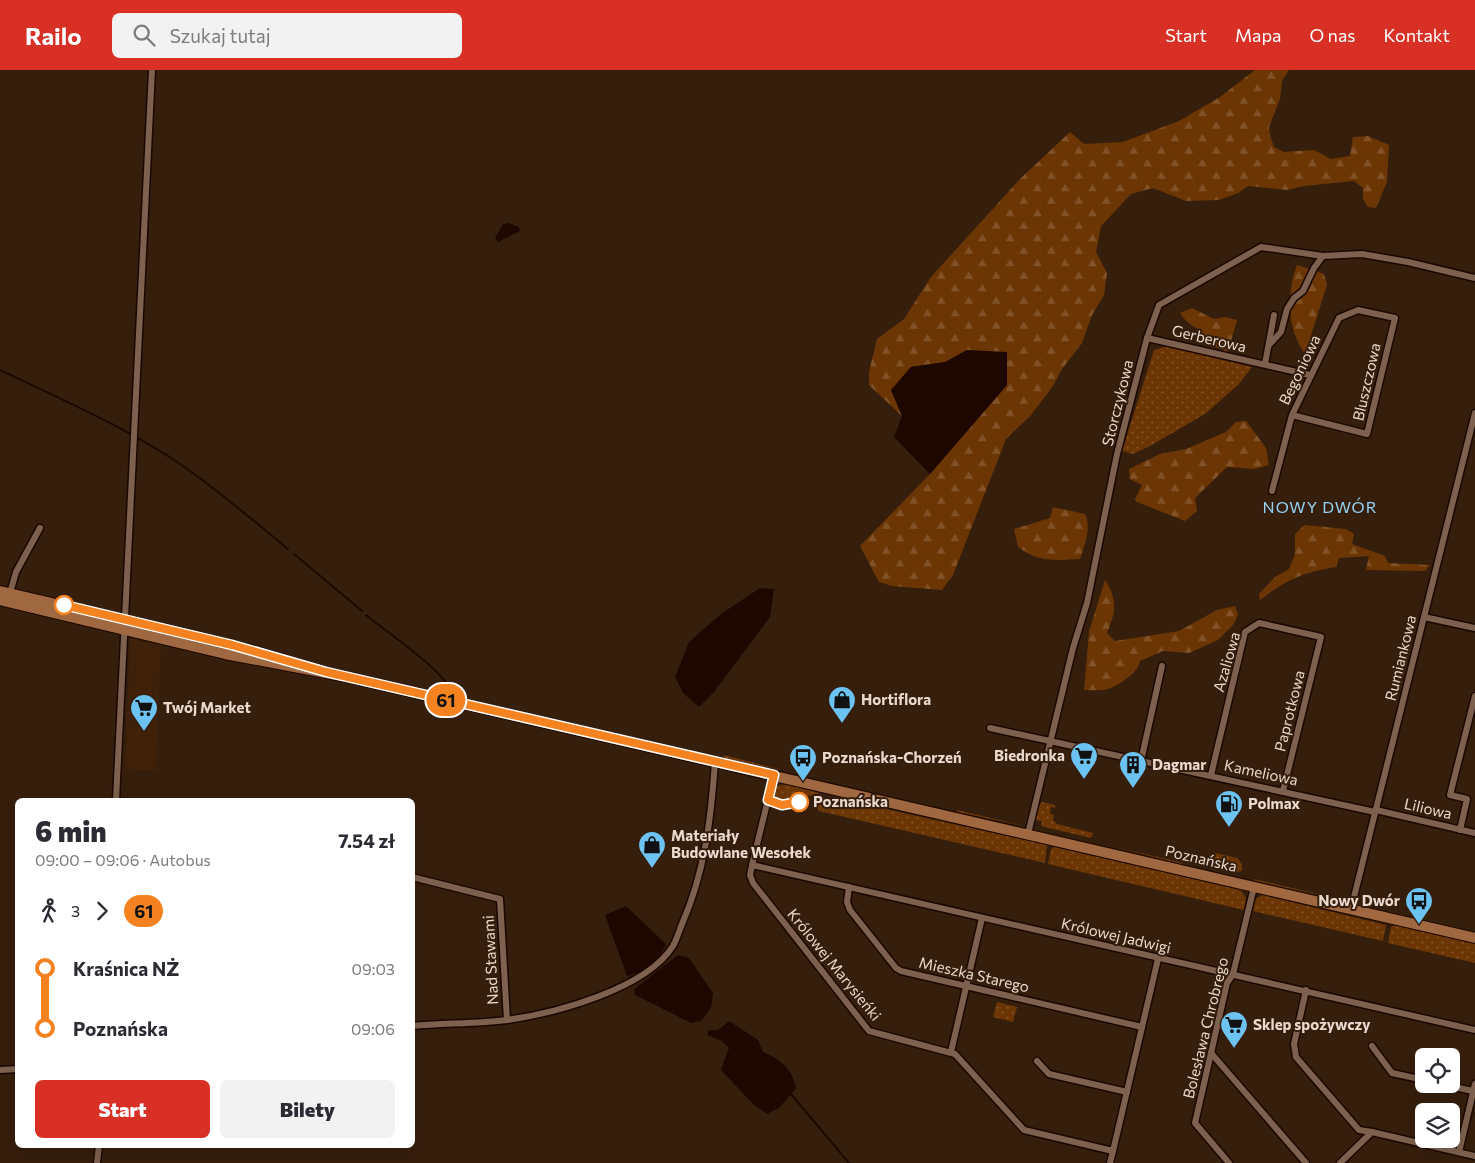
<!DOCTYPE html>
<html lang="pl">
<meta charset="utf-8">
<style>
:root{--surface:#fff;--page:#f2f2f3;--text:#2b2b33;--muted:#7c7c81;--accent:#d93025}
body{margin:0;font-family:Commissioner,sans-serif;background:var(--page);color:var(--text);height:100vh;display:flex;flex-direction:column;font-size:19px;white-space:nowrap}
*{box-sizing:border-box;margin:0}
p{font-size:16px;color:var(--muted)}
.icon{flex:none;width:28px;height:28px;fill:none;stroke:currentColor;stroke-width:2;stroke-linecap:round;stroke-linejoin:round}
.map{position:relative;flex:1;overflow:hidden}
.panel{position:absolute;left:15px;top:728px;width:400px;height:350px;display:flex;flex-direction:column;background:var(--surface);border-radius:8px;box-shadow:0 5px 20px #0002}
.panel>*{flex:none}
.badge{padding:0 10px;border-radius:16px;font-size:18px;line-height:32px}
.fabs{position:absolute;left:1415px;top:978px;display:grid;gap:10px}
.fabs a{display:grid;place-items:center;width:45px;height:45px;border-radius:8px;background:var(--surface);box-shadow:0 5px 20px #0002;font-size:25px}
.map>.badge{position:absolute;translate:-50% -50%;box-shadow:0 0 0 2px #fff}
.legs{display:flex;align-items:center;gap:8px;height:55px;padding:0 20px;font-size:16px}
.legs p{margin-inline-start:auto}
.headline{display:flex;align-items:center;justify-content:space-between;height:85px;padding:0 20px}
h1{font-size:28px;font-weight:800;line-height:38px}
.cta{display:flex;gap:10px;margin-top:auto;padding:10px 20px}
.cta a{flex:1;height:58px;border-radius:8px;background:var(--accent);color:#fff;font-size:20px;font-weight:800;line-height:58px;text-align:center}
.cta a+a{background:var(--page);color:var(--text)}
ul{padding:0 20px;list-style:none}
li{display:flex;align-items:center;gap:18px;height:60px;font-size:19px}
li i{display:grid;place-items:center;width:8px;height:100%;margin:0 6px;background:currentColor}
li i::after{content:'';width:12px;height:12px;margin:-6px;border:4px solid;border-radius:50%;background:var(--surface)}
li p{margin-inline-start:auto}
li:first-child i{background:linear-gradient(#0000 50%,currentColor 0)}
li:last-child i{background:linear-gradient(currentColor 50%,#0000 0)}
header{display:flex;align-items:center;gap:30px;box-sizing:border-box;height:70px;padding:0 25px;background:var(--accent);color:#fff}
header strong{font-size:24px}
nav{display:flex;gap:28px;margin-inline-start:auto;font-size:18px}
.search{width:350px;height:45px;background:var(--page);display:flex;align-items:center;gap:12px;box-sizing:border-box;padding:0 18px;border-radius:8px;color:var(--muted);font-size:19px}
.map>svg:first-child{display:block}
.built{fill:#3f210a}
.grass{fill:url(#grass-dots)}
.forest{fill:url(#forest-firs)}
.water{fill:#1d0700}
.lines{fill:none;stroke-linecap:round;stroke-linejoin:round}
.stream{stroke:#1d0700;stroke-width:2}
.minor-casing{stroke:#1c0700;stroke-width:9}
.primary-casing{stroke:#1c0700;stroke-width:12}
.minor{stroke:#7d614e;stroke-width:6}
.primary{stroke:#9f6840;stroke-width:10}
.line-1-casing{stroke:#fff;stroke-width:11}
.line-1{stroke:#f58220;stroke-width:8}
.stop-1-dot{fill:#fff;stroke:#f58220;stroke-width:2.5}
.labels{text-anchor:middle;stroke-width:4;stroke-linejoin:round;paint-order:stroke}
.street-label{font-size:15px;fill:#e9d9ce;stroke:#361e0c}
.poi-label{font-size:15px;font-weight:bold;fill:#e9d9ce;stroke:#361e0c;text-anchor:start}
.stop-label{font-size:15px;font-weight:bold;fill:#e9d9ce;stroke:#361e0c;text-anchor:start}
.neighbourhood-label{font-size:16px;letter-spacing:1px;fill:#95d2f6;stroke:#361e0c}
</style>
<header>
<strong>Railo</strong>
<div class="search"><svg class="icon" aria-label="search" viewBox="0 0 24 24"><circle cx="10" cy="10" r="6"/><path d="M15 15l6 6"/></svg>Szukaj tutaj</div>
<nav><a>Start</a><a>Mapa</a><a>O nas</a><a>Kontakt</a></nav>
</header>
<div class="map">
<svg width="1475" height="1093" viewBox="0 0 1475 1093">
<defs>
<pattern id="grass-dots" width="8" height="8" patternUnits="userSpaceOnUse" patternTransform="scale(1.25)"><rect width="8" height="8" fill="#6c3604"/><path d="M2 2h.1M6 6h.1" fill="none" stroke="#815227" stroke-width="1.8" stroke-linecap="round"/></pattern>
<pattern id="forest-firs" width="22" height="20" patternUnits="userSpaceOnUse" patternTransform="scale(1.25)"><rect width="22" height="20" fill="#6c3604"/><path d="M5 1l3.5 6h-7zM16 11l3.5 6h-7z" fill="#815227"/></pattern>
</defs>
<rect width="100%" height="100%" fill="#361e0c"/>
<!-- built -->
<polygon class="built" points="130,568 161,576 156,701 125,699"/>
<!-- grass -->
<g class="grass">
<polygon points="1167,276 1252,297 1239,314 1205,344 1150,376 1133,384 1122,381 1154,280"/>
<polygon points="723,685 783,700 724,688"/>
<polygon points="786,714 819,723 819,724 780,731 775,728 774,722 778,716"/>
<polygon points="836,728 1047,775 1045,793 819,741 814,734"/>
<polygon points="1042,732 1055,735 1055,738 1051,737 1050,744 1054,745 1053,750 1057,754 1093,763 1091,768 1041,756 1042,751 1035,750 1038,736"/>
<polygon points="957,740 1024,756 957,742"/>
<polygon points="1054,777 1240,820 1246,828 1244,840 1048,794 1051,779"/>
<polygon points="1115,777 1183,793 1181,794"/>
<polygon points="1215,783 1237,788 1242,794 1242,801 1237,802 1210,796 1210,787"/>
<polygon points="1254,809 1339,829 1255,811"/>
<polygon points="1262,825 1386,855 1383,871 1253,841 1255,830"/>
<polygon points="1395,855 1475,874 1475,893 1388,873 1391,857"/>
<polygon points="997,932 1017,937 1013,952 993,947"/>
</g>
<!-- forest -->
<g class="forest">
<polygon points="1255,0 1289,0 1282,11 1280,29 1269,57 1270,65 1274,77 1284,82 1314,80 1331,89 1350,86 1353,67 1368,66 1389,75 1387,112 1376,138 1368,137 1363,129 1363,118 1354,111 1304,116 1287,120 1248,116 1238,123 1219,130 1186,131 1153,118 1131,124 1101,156 1096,182 1107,203 1104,225 1092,245 1082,273 1062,299 1053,316 1031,345 1006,369 953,505 942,520 892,516 879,512 860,476 930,404 1007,315 967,280 945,292 911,297 891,320 902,346 869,315 869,302 877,269 904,249 931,207 1021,108 1070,62 1084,74 1123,72 1179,51 1220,27"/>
<path d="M 1297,195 L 1324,204 L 1327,215 L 1305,284 C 1287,259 1286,224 1297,195 Z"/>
<path d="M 1192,238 L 1214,249 L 1225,247 L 1237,250 L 1228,282 L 1206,273 L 1208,269 C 1201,259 1185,253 1180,243 Z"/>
<polygon points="1246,351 1266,378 1269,395 1254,399 1227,397 1195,428 1197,441 1185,451 1137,432 1135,429 1142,415 1130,409 1129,399 1160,384 1186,379 1226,362 1236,352"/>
<path d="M 1053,437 L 1085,444 C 1092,458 1084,476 1080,489 C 1054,490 1040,493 1018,477 L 1014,459 L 1050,448 Z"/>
<path d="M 1304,455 L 1346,459 L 1354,464 L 1352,474 L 1385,486 L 1388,493 L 1430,495 L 1425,501 L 1366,500 L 1369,486 L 1339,488 L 1336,497 C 1303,502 1286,510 1260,530 L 1259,524 L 1275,507 L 1289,499 L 1295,484 L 1295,464 Z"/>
<path d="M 1105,510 C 1118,531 1116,541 1107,563 L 1115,571 L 1179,561 L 1217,540 L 1235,536 L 1238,545 L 1233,555 L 1218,570 L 1189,583 L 1163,581 L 1140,591 C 1138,603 1119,615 1108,619 C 1101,621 1091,620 1084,620 L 1089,562 Z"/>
</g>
<!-- water -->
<g class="water">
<polygon points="509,153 519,157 520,161 498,172 495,168 503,154"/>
<polygon points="967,280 1007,282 1007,315 930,404 894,367 902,346 891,320 911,297 945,292"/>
<polygon points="760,518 774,519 770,547 714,622 699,637 683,623 675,607 689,572 721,544"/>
<path d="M 626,836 L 666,874 C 659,891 644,902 627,906 L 605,845 Z"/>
<polygon points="678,885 689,888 713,923 711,938 701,951 691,953 635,925 634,919"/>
<path d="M 729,951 L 758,970 L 763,982 C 781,989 793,1000 796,1018 L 779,1038 L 767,1044 L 754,1035 L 721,1000 L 729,978 L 722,971 L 707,965 L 709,960 L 718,960 Z"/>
</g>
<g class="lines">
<!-- stream -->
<g class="stream">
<path d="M 0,300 C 62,330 126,357 183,396 C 220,422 253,450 288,479"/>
<polyline points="294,484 362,541"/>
<path d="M 366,545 C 388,563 439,597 451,620"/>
<polyline points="791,1024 849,1093"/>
</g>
<defs>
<g id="minor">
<polyline points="1147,268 1310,305"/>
<polyline points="1269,275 1281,262 1287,239 1294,228 1303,221 1314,198 1323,186"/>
<polyline points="1265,294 1274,245"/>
<polyline points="1272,421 1292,345 1339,248 1358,240 1395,248 1367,364 1292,345"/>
<polyline points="10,523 16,502 40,458"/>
<polyline points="1424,547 1475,558"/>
<polyline points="990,658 1375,742"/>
<polyline points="1141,691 1162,596"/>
<polyline points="774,705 752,795 750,805 753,813 869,961 955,984 1024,1060 1113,1081 1158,889"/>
<polyline points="1211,705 1245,562 1259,553 1321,567 1283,721"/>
<polyline points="116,730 152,0"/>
<polyline points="1376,740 1475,763"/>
<polyline points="1460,760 1467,729 1450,725 1475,626"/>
<polyline points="1028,764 1073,578 1087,533 1117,384 1147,268 1159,235 1261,177 1323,186 1362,184 1408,192 1475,208"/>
<polyline points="752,795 1475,960"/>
<polyline points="412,807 500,829 507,950"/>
<polyline points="849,817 847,832 850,840 896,898 901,901 1142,957"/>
<polyline points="1351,839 1475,343"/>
<polyline points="1306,920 1294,974 1296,987 1359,1060 1372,1062"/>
<path d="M 412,956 C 444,953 476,954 507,950 C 556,943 646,919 673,876 C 677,869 679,861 682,854 C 705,802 711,748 715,692"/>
<polyline points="1372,976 1392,1003 1424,1010"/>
<polyline points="951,982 982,848"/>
<polyline points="1211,983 1306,1093"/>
<polyline points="1037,991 1049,1004 1127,1022"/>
<polyline points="0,1000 18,999"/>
<polyline points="1440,1014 1473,1021"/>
<polyline points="1459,1082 1475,1014"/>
<polyline points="97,1093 99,1075"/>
<polyline points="1110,1093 1113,1081"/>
<polyline points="1229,1093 1195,1053 1227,913 1233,904 1254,817"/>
<polyline points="1340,1093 1372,1062 1475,1086"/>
</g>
<g id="primary">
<polyline points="0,521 182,563 283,589"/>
<polyline points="0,530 225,584 347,607 1475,868"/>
</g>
</defs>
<!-- minor casing -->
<use href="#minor" class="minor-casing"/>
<!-- primary casing -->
<use href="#primary" class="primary-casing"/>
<!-- minor -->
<use href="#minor" class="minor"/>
<!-- primary -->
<use href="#primary" class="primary"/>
</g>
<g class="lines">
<defs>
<polyline id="line-1" points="64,535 232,575 326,602 774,705 768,730 782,735 799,732"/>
</defs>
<!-- line-1 casing -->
<use href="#line-1" class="line-1-casing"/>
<!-- line-1 -->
<use href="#line-1" class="line-1"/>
</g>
<!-- icons -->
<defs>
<symbol id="shop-pin" viewBox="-11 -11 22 30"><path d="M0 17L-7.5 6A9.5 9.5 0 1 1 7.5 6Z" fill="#6cc3f2" stroke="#361e0c"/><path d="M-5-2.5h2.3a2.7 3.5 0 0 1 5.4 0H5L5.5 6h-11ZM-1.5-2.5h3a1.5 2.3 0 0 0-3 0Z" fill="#111"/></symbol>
<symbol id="supermarket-pin" viewBox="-11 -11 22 30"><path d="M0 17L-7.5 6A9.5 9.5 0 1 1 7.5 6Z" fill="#6cc3f2" stroke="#361e0c"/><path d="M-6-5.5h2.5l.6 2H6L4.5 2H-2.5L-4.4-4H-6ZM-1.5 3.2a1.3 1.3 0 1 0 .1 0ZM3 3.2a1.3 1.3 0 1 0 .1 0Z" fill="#111"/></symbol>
<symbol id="bus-pin" viewBox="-11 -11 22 30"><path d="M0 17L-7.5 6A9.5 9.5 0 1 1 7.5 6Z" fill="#6cc3f2" stroke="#361e0c"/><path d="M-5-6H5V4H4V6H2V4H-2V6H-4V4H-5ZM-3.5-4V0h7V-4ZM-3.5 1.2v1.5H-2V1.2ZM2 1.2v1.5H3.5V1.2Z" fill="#111"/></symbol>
<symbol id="building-pin" viewBox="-11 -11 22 30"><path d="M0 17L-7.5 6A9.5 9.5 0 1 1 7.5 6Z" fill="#6cc3f2" stroke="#361e0c"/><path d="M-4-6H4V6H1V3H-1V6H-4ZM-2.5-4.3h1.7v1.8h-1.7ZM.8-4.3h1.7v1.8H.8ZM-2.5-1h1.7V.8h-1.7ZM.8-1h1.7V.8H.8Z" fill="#111"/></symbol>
<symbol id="fuel-pin" viewBox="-11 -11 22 30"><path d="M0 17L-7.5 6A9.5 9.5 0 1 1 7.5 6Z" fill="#6cc3f2" stroke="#361e0c"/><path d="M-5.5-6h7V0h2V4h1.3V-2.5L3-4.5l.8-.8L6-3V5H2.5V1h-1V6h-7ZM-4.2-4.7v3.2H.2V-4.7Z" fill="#111"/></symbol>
</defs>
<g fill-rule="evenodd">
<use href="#shop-pin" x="826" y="614" width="32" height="43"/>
<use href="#supermarket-pin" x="128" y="622" width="32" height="43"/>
<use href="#supermarket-pin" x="1068" y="670" width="32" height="43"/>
<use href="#bus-pin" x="787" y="672" width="32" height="43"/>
<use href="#building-pin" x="1117" y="679" width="32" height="43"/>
<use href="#fuel-pin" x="1213" y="718" width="32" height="43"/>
<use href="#shop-pin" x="636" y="759" width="32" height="43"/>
<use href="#bus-pin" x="1403" y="815" width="32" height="43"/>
<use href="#supermarket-pin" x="1218" y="939" width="32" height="43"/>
</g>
<!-- markers -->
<g class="stop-1-dot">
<circle cx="64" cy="535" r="9"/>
<circle cx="799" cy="732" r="9"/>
</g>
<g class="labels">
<!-- street labels -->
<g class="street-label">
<text transform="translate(1209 269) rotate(13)" y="5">Gerberowa</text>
<text transform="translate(1300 300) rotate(-64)" y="5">Begoniowa</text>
<text transform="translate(1367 312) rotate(-77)" y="5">Bluszczowa</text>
<text transform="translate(1118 333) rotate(-76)" y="5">Storczykowa</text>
<text transform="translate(1401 588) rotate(-76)" y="5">Rumiankowa</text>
<text transform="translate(1227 592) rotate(-74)" y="5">Azaliowa</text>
<text transform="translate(1290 641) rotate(-76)" y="5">Paprotkowa</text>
<text transform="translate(1261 703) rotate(12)" y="5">Kameliowa</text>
<text transform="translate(1428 739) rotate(13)" y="5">Liliowa</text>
<text transform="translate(1201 789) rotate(13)" y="5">Poznańska</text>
<text transform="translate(1116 866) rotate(13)" y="5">Królowej Jadwigi</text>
<text transform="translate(491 890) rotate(-93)" y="5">Nad Stawami</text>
<text transform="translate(834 895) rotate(51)" y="5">Królowej Marysieńki</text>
<text transform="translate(974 905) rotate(13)" y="5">Mieszka Starego</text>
<text transform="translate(1206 958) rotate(-76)" y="5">Bolesława Chrobrego</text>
</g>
<!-- poi labels -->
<g class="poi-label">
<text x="861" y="635">Hortiflora</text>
<text x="163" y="643">Twój Market</text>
<text x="1065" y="691" text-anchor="end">Biedronka</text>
<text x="822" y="693">Poznańska-Chorzeń</text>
<text x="1152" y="700">Dagmar</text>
<text x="1248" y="739">Polmax</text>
<text x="671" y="771">Materiały<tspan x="671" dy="17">Budowlane Wesołek</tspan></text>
<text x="1400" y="836" text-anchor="end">Nowy Dwór</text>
<text x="1253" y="960">Sklep spożywczy</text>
</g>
<!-- stop labels -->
<g class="stop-label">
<text x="813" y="737">Poznańska</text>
</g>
<!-- neighbourhood labels -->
<g class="neighbourhood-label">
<text x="1320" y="443">NOWY DWÓR</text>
</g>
</g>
</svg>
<div class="fabs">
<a><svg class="icon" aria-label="locate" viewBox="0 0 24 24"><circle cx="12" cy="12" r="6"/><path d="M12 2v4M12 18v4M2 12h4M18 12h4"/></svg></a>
<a><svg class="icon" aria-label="layers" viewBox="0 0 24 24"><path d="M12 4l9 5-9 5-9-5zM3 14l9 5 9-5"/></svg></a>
</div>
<b class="badge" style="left:446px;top:630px;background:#f58220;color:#111">61</b>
<section class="panel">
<div class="headline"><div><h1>6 min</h1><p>09:00 – 09:06 · Autobus</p></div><b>7.54 zł</b></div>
<div class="legs"><svg class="icon" aria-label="walk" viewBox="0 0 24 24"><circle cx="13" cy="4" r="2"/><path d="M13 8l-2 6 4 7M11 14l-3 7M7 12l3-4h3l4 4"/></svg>3<svg class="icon" aria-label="forward" viewBox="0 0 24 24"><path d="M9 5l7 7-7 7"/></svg><b class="badge" style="background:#f58220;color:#111">61</b></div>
<ul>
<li><i style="color:#f58220"></i><b>Kraśnica NŻ</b><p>09:03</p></li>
<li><i style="color:#f58220"></i><b>Poznańska</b><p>09:06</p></li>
</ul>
<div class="cta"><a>Start</a><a>Bilety</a></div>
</section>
</div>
